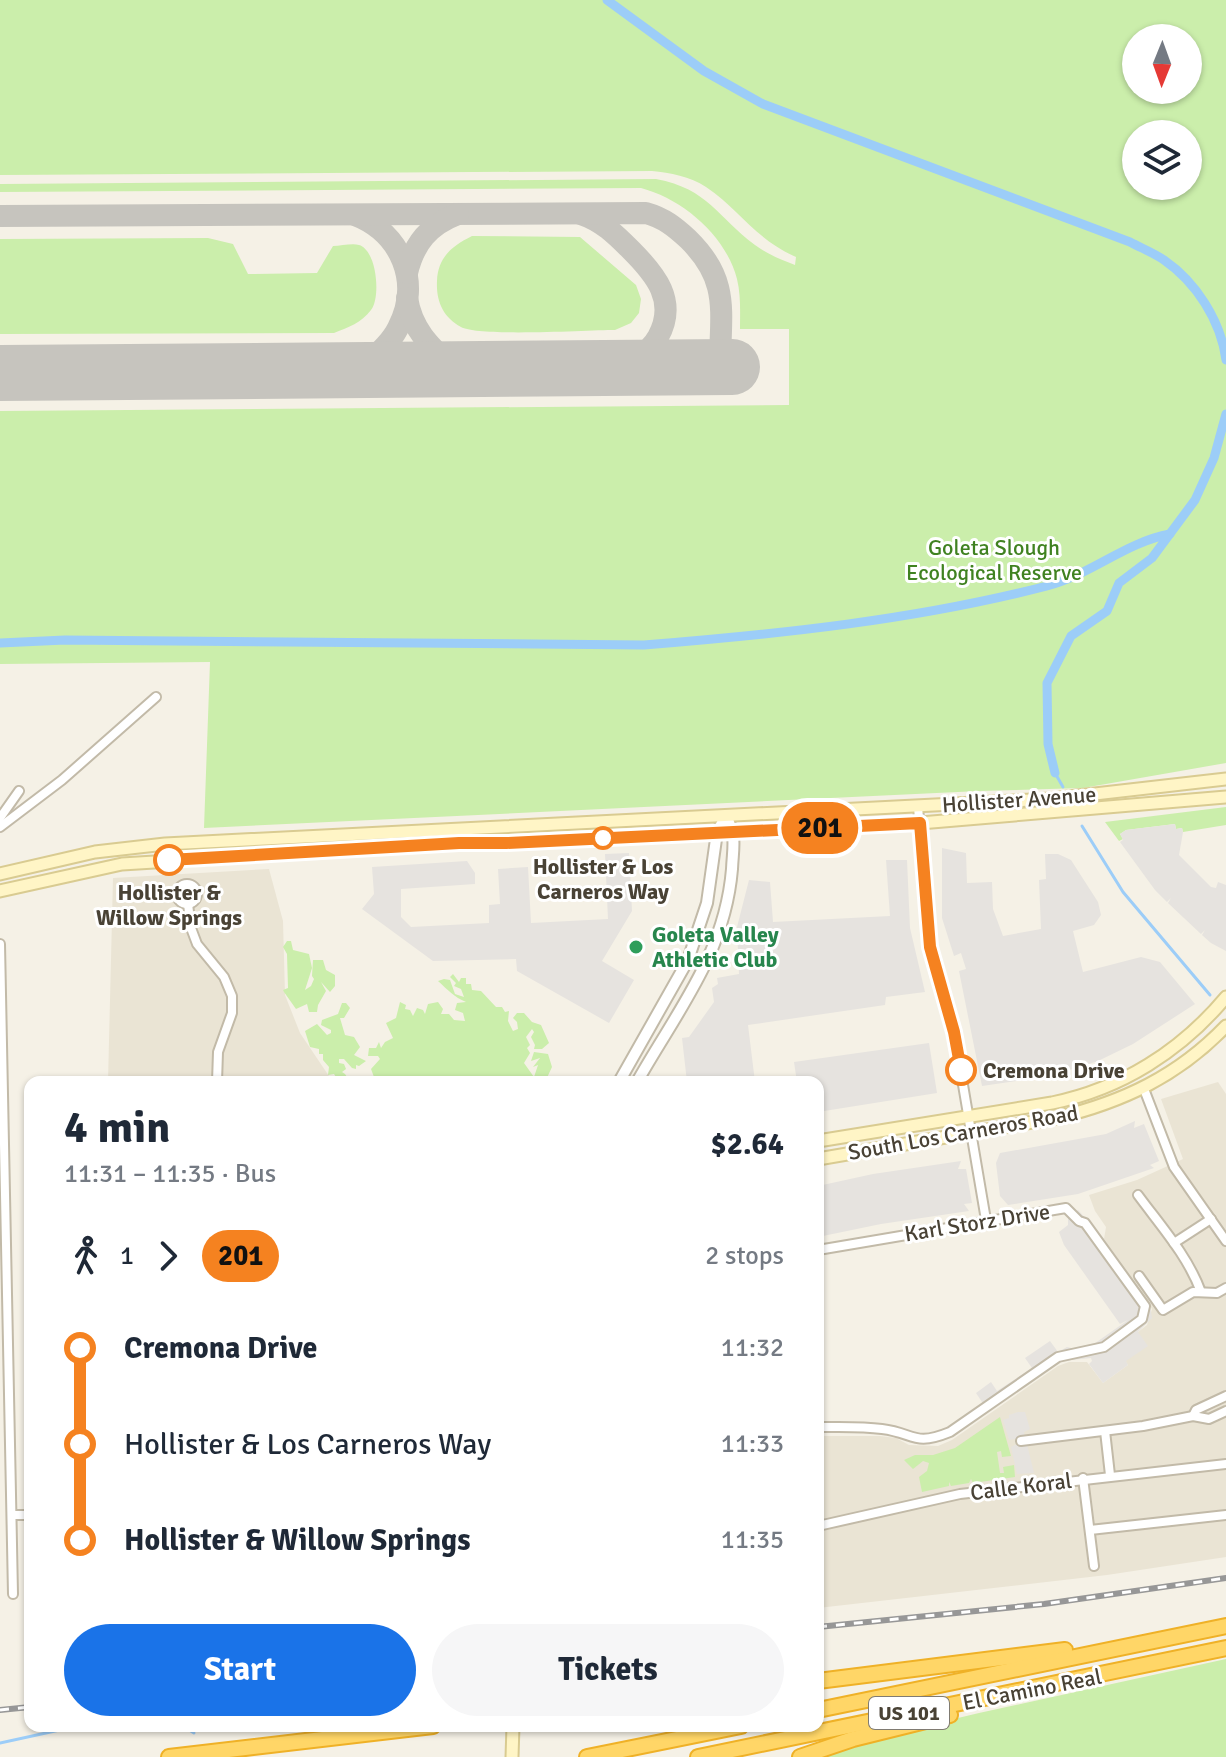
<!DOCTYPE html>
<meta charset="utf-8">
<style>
:root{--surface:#fff;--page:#f6f6f7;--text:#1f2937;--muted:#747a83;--accent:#1a73e8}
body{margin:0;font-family:Signika,sans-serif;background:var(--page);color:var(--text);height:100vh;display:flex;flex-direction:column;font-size:30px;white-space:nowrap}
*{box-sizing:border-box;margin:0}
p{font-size:26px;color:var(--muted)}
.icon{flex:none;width:44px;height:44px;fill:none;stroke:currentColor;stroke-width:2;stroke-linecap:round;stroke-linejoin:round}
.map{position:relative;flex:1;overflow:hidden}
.details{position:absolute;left:24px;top:1076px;width:800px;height:656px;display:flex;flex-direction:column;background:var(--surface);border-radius:16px;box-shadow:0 2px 6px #0004}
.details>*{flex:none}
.badge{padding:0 16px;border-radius:26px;font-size:28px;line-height:52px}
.needle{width:52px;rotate:181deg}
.fabs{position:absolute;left:1122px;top:24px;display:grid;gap:16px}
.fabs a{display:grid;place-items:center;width:80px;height:80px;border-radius:50%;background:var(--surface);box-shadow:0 2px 6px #0004;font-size:40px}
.map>.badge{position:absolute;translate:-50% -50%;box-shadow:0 0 0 4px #fff}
.legs{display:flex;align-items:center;gap:12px;height:88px;padding:0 40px;font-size:26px}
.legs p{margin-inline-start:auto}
.headline{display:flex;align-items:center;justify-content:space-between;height:136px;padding:0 40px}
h1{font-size:44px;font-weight:800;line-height:60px}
.cta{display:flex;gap:16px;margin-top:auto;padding:16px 40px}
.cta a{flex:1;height:92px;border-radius:48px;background:var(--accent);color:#fff;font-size:32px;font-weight:800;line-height:92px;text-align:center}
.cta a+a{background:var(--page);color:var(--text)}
ul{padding:0 40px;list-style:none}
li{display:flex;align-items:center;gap:28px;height:96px;font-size:30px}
li i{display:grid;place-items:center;width:12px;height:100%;margin:0 10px;background:currentColor}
li i::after{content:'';width:20px;height:20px;margin:-10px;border:6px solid;border-radius:50%;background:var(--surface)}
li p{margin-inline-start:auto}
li:first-child i{background:linear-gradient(#0000 50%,currentColor 0)}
li:last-child i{background:linear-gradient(currentColor 50%,#0000 0)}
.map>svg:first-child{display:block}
.residential{fill:#eae4d4}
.green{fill:#cbeeab;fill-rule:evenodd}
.parking{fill:#e6e3df}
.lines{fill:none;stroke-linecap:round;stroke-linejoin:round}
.stream{stroke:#9ccdf8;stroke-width:3}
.canal{stroke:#9ccdf8;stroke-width:9}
.taxiway{stroke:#c6c4be;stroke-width:22}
.runway{stroke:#c6c4be;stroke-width:56}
.minor-casing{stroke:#c2baa8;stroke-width:12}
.tertiary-casing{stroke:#c2baa8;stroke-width:14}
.secondary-casing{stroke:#d9cb91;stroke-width:15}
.motorway-casing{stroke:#efb127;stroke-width:18}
.minor{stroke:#fff;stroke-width:8}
.tertiary{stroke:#fff;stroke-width:10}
.secondary{stroke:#fff5c6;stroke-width:11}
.motorway{stroke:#ffd667;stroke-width:14}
.rail-casing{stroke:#979797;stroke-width:6}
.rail{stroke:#fff;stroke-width:3;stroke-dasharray:9;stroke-linecap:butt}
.line-1-casing{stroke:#fff;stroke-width:18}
.line-1{stroke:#f58220;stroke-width:12}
.stop-1-dot{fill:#fff;stroke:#f58220;stroke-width:4}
.leisure-dot{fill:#2e9e5b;stroke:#fff;stroke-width:3}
.labels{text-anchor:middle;stroke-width:6;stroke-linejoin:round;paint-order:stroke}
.shield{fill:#fff;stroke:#807b72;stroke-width:2}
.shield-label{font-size:20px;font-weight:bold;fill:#494235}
.park-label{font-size:22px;fill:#408221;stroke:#fff}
.street-label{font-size:22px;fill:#494235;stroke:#fff}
.stop-label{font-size:22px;font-weight:bold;fill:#494235;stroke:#fff}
.leisure-label{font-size:22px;font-weight:bold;fill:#27864d;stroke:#fff;text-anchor:start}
</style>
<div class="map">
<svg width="1226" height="1757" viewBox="0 0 1226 1757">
<rect width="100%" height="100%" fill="#f5f1e6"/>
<!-- residential -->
<g class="residential">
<polygon points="269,869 283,921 285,995 300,1033 333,1082 108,1082 113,878"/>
<polygon points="1218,1082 1226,1094 1226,1557 1107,1575 818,1608 818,1436 880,1436 896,1438 909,1445 938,1446 952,1440 1058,1366 1069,1362 1087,1362 1103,1383 1128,1365 1125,1361 1138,1332 1147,1325 1152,1309 1104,1239 1106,1227 1095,1211 1089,1195 1137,1180 1183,1159 1161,1099"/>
</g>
<!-- green -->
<g class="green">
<path d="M 0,0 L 1226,0 L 1226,763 L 1083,788 L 979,791 L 204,828 L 210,662 L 0,664 L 0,411 L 789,405 L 789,329 L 740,329 C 740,313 741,295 737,279 C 726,236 683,199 641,188 L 0,192 L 0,184 L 656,179 C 709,189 717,217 755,245 C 767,254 782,260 795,265 L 796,257 C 755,239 740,210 706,187 C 690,176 670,173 652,171 L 0,175 ZM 1136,38 L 1188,38 L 1188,90 L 1136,90 ZM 1136,134 L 1188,134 L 1188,186 L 1136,186 Z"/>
<path d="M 472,236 L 580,237 L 636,285 L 641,299 L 639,313 L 631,323 L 615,330 C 588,330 479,337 461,327 C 443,317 436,301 437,281 C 438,257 452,246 472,236 Z"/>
<path d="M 208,238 L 233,244 L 248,274 L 317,273 L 333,246 C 341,246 352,243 359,245 C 377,250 381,298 371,310 C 361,323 349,327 334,333 L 0,334 L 0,239 Z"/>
<polygon points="1226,807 1226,825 1183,832 1182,828 1176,829 1175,824 1126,830 1120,834 1123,839 1119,841 1105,822"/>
<polygon points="287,941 291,941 293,950 309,954 312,968 305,990 311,986 314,979 312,976 313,960 323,960 326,970 335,975 335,986 330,992 321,982 326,991 318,1005 317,1012 309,1012 307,1004 296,1009 284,992 283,990 288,988 287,954 283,947"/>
<path d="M 453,974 L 459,982 L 461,978 L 466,978 L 466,984 L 471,984 L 472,990 L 481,991 L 496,1007 L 502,1007 L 505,1012 L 509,1011 L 508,1021 L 513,1031 L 518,1029 L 517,1022 L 513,1018 L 517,1013 L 524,1013 L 532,1022 L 541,1025 L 549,1043 L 542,1049 L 534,1049 L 535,1045 L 531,1037 L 534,1032 L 532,1029 L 526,1037 L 530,1045 L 527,1048 L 530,1053 L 524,1063 L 534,1077 L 538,1065 L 533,1067 L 540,1058 L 531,1061 L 534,1052 L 548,1054 L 552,1067 L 545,1082 L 369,1082 L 374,1077 L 371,1069 L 380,1059 L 378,1056 L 368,1056 L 369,1048 L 376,1048 L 379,1042 L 381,1048 L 385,1042 L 393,1038 L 386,1023 L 396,1018 L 400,1002 L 406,1005 L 405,1009 L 410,1010 L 413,1016 L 417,1008 L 423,1010 L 425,1014 L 428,1004 L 438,1002 L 443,1009 L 441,1014 L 449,1014 L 454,1020 L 465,1021 L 463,1013 L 455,1010 L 457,1003 L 466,1002 C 454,997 448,990 438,981 L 444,979 L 450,980 L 455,994 L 464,997 L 461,989 L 454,986 L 456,983 L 450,977 Z"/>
<polygon points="342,1003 346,1003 350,1008 344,1018 340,1018 345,1035 354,1037 360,1047 354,1055 366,1061 359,1066 356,1065 356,1069 352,1068 344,1059 339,1059 339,1063 344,1064 346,1069 342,1072 345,1074 347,1077 344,1080 346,1082 339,1082 334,1074 328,1075 329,1067 323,1060 323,1054 319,1054 319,1049 310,1047 305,1031 317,1024 327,1035 331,1033 331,1030 321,1025 322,1020 338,1014"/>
<polygon points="1000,1417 1011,1456 1002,1457 1001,1451 997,1452 1000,1473 1004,1473 1003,1467 1014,1465 1015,1477 973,1483 971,1479 969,1483 951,1486 949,1482 949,1486 922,1492 919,1477 927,1471 929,1463 923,1461 913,1469 904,1460 915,1455 933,1455 955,1448"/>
<polygon points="1226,1659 1226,1757 814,1757 857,1742 979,1713"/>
</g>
<!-- parking -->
<g class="parking">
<polygon points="1175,824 1176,829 1182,828 1183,832 1179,855 1211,887 1216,888 1218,882 1226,885 1226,951 1211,943 1202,935 1205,930 1201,934 1168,903 1171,898 1167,902 1155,890 1120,842 1123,840 1120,834 1126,830"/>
<polygon points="942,848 966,853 967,883 992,882 993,909 1003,936 1041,929 1039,880 1046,879 1045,854 1058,854 1071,860 1098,902 1101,915 1094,925 1073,931 1083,972 1141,957 1160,962 1195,1004 1133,1044 1098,1061 1051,1076 982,1086 959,971 966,969 961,953 954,956 942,918"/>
<polygon points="629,853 632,911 602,961 634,980 609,1023 517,971 516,959 433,961 362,909 374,894 372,867 467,861 475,873 475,884 401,889 401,917 411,927 489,923 489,905 500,904 498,869 528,867 531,923 608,919 605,854"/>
<polygon points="886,860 907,860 910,928 925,992 886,997 885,1005 748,1025 755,1082 687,1082 682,1038 689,1037 714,1002 712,988 718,984 717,978 739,974 737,927 749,880 770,882 773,922 890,916"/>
<polygon points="929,1043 937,1093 818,1112 818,1082 797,1082 794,1062"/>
<polygon points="1135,1121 1134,1128 1144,1124 1159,1161 1150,1165 1154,1168 1078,1194 1008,1205 1000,1196 996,1163 1000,1153 1106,1134"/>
<polygon points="961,1161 958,1169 966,1169 972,1203 964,1204 969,1211 881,1224 818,1237 818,1186 873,1174"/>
<polygon points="1078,1210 1104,1239 1150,1305 1152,1318 1138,1332 1148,1346 1126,1361 1128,1365 1103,1383 1089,1364 1092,1361 1091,1358 1062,1361 988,1411 976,1393 991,1382 997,1391 1032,1368 1025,1358 1050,1341 1058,1352 1067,1347 1075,1349 1091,1346 1128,1320 1120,1324 1064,1245 1059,1232 1068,1225 1068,1217"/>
<polygon points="1018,1412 1025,1412 1030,1429 1024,1432 1034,1473 1017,1474 1011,1447 1017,1444 1015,1439 1009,1440 1003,1420 1009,1418 1009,1415"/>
</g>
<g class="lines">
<!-- stream -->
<g class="stream">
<polyline points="1055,773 1063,787"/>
<polyline points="1082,826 1123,892 1210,995"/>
<polyline points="183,1726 194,1733"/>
<polyline points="0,1743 78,1726"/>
</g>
<!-- canal -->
<g class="canal">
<path d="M 607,0 L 704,71 L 763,104 L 1130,242 C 1141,248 1154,253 1164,260 C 1196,282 1221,321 1226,360"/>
<path d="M 0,643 L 65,640 L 644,645 C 780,634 915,620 1047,586 C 1090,575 1126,542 1170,534"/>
<polyline points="1055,773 1048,744 1047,683 1071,636 1107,611 1119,583 1152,558 1195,500 1214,458 1226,414"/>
</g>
<!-- taxiway -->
<g class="taxiway">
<path d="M 581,214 C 602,221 615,234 631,250 C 655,274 678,301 658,337 C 652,349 637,359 628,368"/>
<path d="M 355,215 C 401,233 422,282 398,328 C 390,344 374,357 361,370"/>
<path d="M 0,216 L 646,213 C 664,218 675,227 688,239 C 731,281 720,312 720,367"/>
<path d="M 407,273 C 414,243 429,225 458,214"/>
<path d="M 407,298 C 412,331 432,348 455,370"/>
</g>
<!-- runway -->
<polyline class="runway" points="0,373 732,367"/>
<defs>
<g id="minor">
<polyline points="918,807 930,947 954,1032 986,1220"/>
<polyline points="0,818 19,791"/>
<polyline points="0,827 62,780 156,697"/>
<circle cx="187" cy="894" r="10"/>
<polyline points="188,904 191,928 197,944 224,977 232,996 232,1013 218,1052 217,1082"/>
<polyline points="0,944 13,1594"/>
<polyline points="1144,1089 1174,1167 1226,1241"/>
<path d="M 1138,1195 C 1160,1225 1188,1256 1201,1292"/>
<polyline points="1174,1243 1211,1219"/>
<path d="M 818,1250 L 1066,1208 L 1079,1221 L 1085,1223 L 1145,1306 L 1142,1319 L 1104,1347 L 1058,1357 L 950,1432 C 913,1447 915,1433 882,1429 C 861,1426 839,1427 818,1427"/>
<polyline points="1139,1276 1163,1310 1193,1292 1217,1293 1226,1288"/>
<polyline points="1226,1396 1196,1410 1193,1416 1209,1419 1226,1411"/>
<polyline points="1105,1431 1110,1475"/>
<polyline points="1021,1441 1143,1426 1193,1416"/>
<polyline points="1083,1478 1094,1566"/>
<polyline points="12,1515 30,1515"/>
<polyline points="818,1526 960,1494 1226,1464"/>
<polyline points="1090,1530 1226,1515"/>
</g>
<g id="tertiary">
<polyline points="619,1082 688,960 707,903 717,832 726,816"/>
<path d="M 637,1082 C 677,1011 725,954 732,869 C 733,846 737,837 726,816"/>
</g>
<g id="secondary">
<polyline points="0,874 95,852 165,844 1051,799 1226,779"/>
<polyline points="0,891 122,864 459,843 506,843 920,823 1226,797"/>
<path d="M 818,1141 L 1052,1103 C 1121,1089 1181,1051 1226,997"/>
<path d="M 818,1159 L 1056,1118 C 1123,1102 1178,1076 1226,1026"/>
<polyline points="512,1757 513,1726"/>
</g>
<g id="motorway">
<polyline points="818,1681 1065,1650"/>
<polyline points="818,1710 1226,1626"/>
<polyline points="169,1757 433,1726"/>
<polyline points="587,1757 741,1726"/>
<polyline points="698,1757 1226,1648"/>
<polyline points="800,1757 853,1739 950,1715"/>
</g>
</defs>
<!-- minor casing -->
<use href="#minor" class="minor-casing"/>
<!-- tertiary casing -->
<use href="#tertiary" class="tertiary-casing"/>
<!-- secondary casing -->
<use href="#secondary" class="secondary-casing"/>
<!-- motorway casing -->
<use href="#motorway" class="motorway-casing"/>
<!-- minor -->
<use href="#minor" class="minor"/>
<!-- tertiary -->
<use href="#tertiary" class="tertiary"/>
<!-- secondary -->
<use href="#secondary" class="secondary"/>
<!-- motorway -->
<use href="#motorway" class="motorway"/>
<defs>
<g id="rail">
<polyline points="818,1627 1044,1604 1226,1578"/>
<polyline points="0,1710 30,1707"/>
</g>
</defs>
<!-- rail casing -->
<use href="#rail" class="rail-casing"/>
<!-- rail -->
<use href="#rail" class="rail"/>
</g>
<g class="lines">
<defs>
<polyline id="line-1" points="169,860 459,843 506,843 920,823 930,947 954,1032 961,1070"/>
</defs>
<!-- line-1 casing -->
<use href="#line-1" class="line-1-casing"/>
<!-- line-1 -->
<use href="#line-1" class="line-1"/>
</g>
<!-- markers -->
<g class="stop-1-dot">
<circle cx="603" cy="838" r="10"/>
<circle cx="169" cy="860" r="14"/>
<circle cx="961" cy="1070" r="14"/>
</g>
<circle class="leisure-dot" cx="636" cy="947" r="8"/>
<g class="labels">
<!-- shield labels -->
<rect class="shield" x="869" y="1697" width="80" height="32" rx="6"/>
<g class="shield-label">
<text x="909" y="1720">US 101</text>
</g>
<!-- park labels -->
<g class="park-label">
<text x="994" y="555">Goleta Slough<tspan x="994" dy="25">Ecological Reserve</tspan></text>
</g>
<!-- street labels -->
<g class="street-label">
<text transform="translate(1019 799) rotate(-4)" y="8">Hollister Avenue</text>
<text transform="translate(963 1132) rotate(-10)" y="8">South Los Carneros Road</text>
<text transform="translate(977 1222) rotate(-9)" y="8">Karl Storz Drive</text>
<text transform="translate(1021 1486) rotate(-7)" y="8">Calle Koral</text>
<text transform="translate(1032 1689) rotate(-11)" y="8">El Camino Real</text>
</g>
<!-- stop labels -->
<g class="stop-label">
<text x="603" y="874">Hollister &amp; Los<tspan x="603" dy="25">Carneros Way</tspan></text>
<text x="169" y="900">Hollister &amp;<tspan x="169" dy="25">Willow Springs</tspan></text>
<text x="983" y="1078" text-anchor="start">Cremona Drive</text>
</g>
<!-- leisure labels -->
<g class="leisure-label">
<text x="652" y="942">Goleta Valley<tspan x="652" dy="25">Athletic Club</tspan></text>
</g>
</g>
</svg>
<div class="fabs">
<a><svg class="needle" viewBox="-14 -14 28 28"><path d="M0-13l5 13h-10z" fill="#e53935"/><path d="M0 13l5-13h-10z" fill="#747a83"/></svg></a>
<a><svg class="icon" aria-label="layers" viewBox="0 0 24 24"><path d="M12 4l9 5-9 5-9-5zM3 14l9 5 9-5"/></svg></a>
</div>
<b class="badge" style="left:820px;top:828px;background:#f58220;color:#111">201</b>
<section class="details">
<div class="headline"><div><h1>4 min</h1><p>11:31 – 11:35 · Bus</p></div><b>$2.64</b></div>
<div class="legs"><svg class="icon" aria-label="walk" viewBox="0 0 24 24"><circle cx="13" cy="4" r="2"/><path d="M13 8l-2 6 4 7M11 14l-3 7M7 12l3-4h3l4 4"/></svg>1<svg class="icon" aria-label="forward" viewBox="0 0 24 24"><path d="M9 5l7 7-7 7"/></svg><b class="badge" style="background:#f58220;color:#111">201</b><p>2 stops</p></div>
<ul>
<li><i style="color:#f58220"></i><b>Cremona Drive</b><p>11:32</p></li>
<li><i style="color:#f58220"></i><span>Hollister &amp; Los Carneros Way</span><p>11:33</p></li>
<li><i style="color:#f58220"></i><b>Hollister &amp; Willow Springs</b><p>11:35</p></li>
</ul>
<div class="cta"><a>Start</a><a>Tickets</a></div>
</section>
</div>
